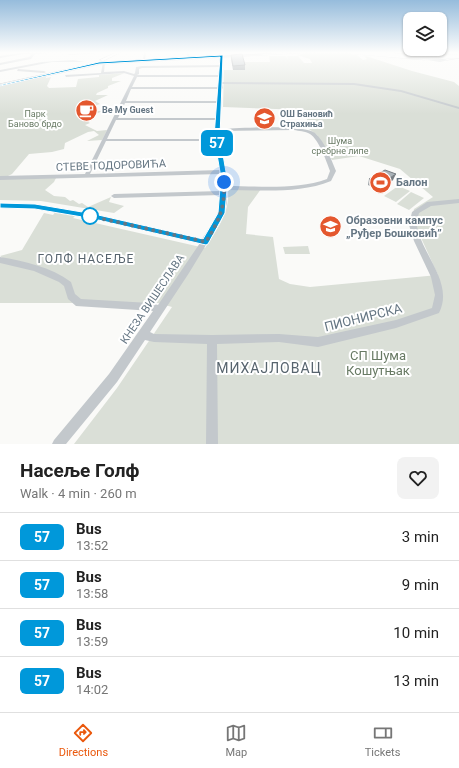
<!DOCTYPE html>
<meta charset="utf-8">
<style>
:root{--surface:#fff;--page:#f2f2f2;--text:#222;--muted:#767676;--line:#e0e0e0;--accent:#ea580c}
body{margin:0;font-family:Roboto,sans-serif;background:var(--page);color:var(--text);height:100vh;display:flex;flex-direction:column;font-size:15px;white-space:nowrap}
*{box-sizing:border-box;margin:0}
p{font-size:13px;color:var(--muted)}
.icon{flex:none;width:22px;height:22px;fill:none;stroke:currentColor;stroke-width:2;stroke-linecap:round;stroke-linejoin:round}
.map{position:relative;height:444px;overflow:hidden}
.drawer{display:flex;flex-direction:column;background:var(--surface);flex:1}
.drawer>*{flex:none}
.badge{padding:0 8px;border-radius:6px;font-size:14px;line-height:26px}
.controls{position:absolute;left:403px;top:12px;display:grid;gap:8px}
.controls a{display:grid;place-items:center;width:44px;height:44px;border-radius:8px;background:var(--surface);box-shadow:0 1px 3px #0004;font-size:20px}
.you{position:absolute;width:20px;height:20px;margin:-10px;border:3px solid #fff;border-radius:50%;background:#1a73e8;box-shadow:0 0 0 6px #1a73e833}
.map>.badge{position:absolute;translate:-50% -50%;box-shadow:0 0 0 2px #fff}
.round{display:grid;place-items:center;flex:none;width:42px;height:42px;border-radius:8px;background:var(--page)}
.head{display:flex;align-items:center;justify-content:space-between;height:68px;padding:0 20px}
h1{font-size:19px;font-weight:700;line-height:30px}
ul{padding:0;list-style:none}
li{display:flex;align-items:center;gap:12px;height:48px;padding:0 20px;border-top:1px solid var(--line)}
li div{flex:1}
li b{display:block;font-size:15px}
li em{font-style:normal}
li .badge{min-width:44px;font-weight:700;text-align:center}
.dock{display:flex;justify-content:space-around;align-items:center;height:56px;border-top:1px solid var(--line);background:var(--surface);font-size:11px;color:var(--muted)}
.dock a{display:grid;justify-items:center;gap:2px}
.dock .active{color:var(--accent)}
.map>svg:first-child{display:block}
.green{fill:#dadfd7}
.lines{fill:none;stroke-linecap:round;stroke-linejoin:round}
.river{fill:#bbc7cb;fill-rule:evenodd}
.major-casing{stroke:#b5babe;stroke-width:1}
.minor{fill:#c3c8cc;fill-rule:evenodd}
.major{fill:#fff;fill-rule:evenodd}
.tram{stroke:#a2aab0;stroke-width:1}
.major-bridge-casing{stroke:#b5babe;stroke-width:4.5;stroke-linecap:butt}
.major-bridge{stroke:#fff;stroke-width:4}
.wall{fill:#929a9f}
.shaded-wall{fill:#777d82}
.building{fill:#aab3b9;stroke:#777d82}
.line{fill:#0098da;stroke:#fff}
.walk{stroke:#657683;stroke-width:4;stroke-dasharray:0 7.2}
.stop-dot{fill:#fff;stroke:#0098da;stroke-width:2}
.labels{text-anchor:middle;stroke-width:4;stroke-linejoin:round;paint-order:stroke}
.far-poi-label{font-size:9px;font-weight:bold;fill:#657683;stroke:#fff;text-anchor:start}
.far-park-label{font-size:9px;fill:#687a64;stroke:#fff}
.street-label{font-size:11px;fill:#657683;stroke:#fff}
.poi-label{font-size:11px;font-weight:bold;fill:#657683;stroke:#fff;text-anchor:start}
.neighbourhood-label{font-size:12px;letter-spacing:1px;fill:#57646e;stroke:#fff}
.near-street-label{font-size:13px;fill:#657683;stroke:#fff}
.near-park-label{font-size:13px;fill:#687a64;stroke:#fff}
.near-neighbourhood-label{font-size:14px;letter-spacing:1px;fill:#57646e;stroke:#fff}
</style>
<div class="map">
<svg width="459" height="444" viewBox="0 0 459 444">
<rect width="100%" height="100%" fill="#fafaf8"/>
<!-- green -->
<g class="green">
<path d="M 338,52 L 351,52 L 351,54 L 357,55 L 363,60 L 367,59 L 364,56 L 369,57 L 412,71 L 454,82 L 459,86 L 459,444 L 74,444 L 117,388 L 172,307 L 158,303 L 0,303 L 0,262 L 4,259 L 0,256 L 22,250 L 44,213 L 53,215 L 56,211 L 76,215 L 73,218 L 205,248 C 217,229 230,213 228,190 L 261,189 L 248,207 L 246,234 L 273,237 L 279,279 L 290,284 L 310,287 L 438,275 L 412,218 L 414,209 L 433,197 L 400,169 L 359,156 L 332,160 L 317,135 L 309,129 L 305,110 L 223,107 L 224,70 L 245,70 L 238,62 L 270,62 L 269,56 L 286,56 L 288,60 L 287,56 L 298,56 L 304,63 L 312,63 L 310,59 L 297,55 L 306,53 L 305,53 Z"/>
<polygon points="376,52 448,52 453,53 436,54 431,57"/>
<polygon points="125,73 112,78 112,81 121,81 108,86 108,88 97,93 96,95 108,95 95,101 100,104 94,106 91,111 103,111 83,119 90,123 85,125 97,131 107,130 102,140 87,141 99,135 94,131 88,132 65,143 64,149 52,152 29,154 12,174 8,176 0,176 0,86 46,76 46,78 51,77 47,86 49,88 76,87 78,79 99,77 99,75"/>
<polygon points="56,178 54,182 45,190 54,196 65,197 70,201 73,200 79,204 82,203 88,207 111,197 109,202 124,206 114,213 41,201 0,200 0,179"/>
<polygon points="398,186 410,191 396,202 384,196"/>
<polygon points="411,192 424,198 409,210 397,204"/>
<polygon points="308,246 310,254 285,254 283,247"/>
</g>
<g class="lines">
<!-- river -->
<polygon class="river" points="456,52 459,52 459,53 457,53"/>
<defs>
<g id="major">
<polygon points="117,52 121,52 103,61 100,60"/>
<polygon points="303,52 315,52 101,64 0,86 0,84 101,62"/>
<polygon points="459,56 459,58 447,60 445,59"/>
</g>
</defs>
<!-- major casing -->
<use href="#major" class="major-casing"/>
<!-- minor -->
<g class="minor">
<polygon points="27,52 73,52 35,54 31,59 0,65 0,63 29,57 32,54 24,54 0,58 0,56"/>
<polygon points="117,52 69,55 68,54"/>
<polygon points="144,52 146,52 145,60 144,61 143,60"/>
<polygon points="186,52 188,52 190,58 188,58"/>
<path d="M 218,52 L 220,52 L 223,57 L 222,82 L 354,83 L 401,90 L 459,107 L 459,109 L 401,92 L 354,85 L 222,84 L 223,88 L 222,89 L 220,129 C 237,128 304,124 315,133 C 325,142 331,159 336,171 L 331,181 C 299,194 261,190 227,190 L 227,203 L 223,217 L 189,273 L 150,332 L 154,334 L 212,335 L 279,334 L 318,337 L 396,320 L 432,308 L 435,295 L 431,277 L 414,241 L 409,225 L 412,212 L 427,202 L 459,199 L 459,203 L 431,206 L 419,213 C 418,217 416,222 417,226 C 417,228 419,232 419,234 C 427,259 453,286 439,313 L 396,328 L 318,347 L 279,342 L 217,344 L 218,444 L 206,444 L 207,344 L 154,342 L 145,340 L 117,382 L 66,444 L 52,444 L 54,440 L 109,374 L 153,311 L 76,306 L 68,299 L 64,286 L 59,282 L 34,271 L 0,263 L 0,257 C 24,261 51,267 71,282 L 75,294 L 81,299 L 150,303 L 158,305 L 200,243 L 90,218 L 35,209 L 0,208 L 0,204 L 35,205 L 90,214 L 202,239 C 212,224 221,213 221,195 L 114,198 L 111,196 L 114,194 L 221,191 L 220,174 L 0,180 L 0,176 L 85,174 L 134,76 L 124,73 L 66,77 L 65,75 L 101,73 L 103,62 L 104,61 L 105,62 L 104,72 L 124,71 L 134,74 L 135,73 L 136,67 L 142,66 L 220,65 L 221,57 ZM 220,67 L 219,75 L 137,75 L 139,74 L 139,69 L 142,68 ZM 137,77 L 219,77 L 218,87 L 132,87 ZM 131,89 L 218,89 L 217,101 L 126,101 ZM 125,103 L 217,103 L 216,118 L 118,118 ZM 116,120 L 216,120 L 215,139 L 107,139 ZM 294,130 C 299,131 305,131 310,134 C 319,140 326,160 330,171 L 327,179 C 297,190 258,186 227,186 L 226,172 L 219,137 L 220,131 ZM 106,141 L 215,141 L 220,170 L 90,174 Z"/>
<polygon points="435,57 448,60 440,62 421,59 432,58 442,60 435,59"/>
<polygon points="73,60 85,62 52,62 0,72 0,70 42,62"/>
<polygon points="18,69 44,71 46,72 44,73 17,71"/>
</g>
<!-- major -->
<use href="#major" class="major"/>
<!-- tram -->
<polyline class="tram" points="0,85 98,64 262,54 271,52"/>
<defs>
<polyline id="major-bridge" points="354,52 424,58 459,56"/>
</defs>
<!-- major-bridge casing -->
<use href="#major-bridge" class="major-bridge-casing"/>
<!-- major-bridge -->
<use href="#major-bridge" class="major-bridge"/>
</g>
<!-- wall -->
<g class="wall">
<polygon points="231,55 245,65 245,70 233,70 231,59"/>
<polygon points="369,179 393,180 378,190 368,185"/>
</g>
<!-- shaded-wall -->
<polygon class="shaded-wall" points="396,174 393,180 378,190 380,184"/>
<!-- building -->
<g class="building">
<polygon points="242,54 245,65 233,66 231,55"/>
<polygon points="385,170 396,174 380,184 369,179"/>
</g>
<!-- sky -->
<linearGradient id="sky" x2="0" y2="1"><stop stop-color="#96bcdc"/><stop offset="0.46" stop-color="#fdfdfc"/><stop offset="1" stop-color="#fdfdfc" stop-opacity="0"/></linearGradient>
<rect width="459" height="114" fill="url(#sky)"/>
<!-- line -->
<polygon class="line" points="223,55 220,137 226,172 227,188 225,213 208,244 206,245 94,219 35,209 0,208 0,203 35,204 94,214 203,239 218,213 220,188 220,172 214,137 220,57 99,64 0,86 0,85 99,62"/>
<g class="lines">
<!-- walk -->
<path class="walk" d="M 90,216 L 206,242 C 219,220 225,209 224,182"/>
</g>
<!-- icons -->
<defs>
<symbol id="cafe-disc" viewBox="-11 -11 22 22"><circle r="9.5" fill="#e4572e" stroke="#fff"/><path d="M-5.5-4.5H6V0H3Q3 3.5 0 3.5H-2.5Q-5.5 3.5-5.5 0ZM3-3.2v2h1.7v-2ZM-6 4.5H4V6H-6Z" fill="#fff"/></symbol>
<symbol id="school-disc" viewBox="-11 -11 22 22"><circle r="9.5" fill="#e4572e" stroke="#fff"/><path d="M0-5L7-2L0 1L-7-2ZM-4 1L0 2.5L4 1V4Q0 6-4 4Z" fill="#fff"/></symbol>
<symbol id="stadium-disc" viewBox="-11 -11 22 22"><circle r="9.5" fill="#e4572e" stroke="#fff"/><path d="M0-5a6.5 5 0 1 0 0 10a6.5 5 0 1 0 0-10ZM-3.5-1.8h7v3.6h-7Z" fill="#fff"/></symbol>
</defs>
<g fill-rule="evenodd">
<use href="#cafe-disc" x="74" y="98" width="25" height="25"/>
<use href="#school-disc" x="252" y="106" width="25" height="25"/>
<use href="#stadium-disc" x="368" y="170" width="25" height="25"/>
<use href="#school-disc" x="318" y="214" width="25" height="25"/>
</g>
<!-- markers -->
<circle class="stop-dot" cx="90" cy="216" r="8"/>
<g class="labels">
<!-- far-poi labels -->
<g class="far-poi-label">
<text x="102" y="113">Be My Guest</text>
<text x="280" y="117">ОШ Бановић<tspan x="280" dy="10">Страхиња</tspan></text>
</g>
<!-- far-park labels -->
<g class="far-park-label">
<text x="35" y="117">Парк<tspan x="35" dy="10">Баново брдо</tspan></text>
<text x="340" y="144">Шума<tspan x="340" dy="10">сребрне липе</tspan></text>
</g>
<!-- street labels -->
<g class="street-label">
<text transform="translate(111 165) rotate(-2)" y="4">СТЕВЕ ТОДОРОВИЋА</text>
<text transform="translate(152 299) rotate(-56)" y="4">КНЕЗА ВИШЕСЛАВА</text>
</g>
<!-- poi labels -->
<g class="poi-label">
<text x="396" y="186">Балон</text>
<text x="346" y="224">Образовни кампус<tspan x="346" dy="13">„Руђер Бошковић”</tspan></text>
</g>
<!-- neighbourhood labels -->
<g class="neighbourhood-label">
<text x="86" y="263">ГОЛФ НАСЕЉЕ</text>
</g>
<!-- near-street labels -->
<g class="near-street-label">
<text transform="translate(363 317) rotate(-14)" y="5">ПИОНИРСКА</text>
</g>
<!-- near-park labels -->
<g class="near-park-label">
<text x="378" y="360">СП Шума<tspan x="378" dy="15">Кошутњак</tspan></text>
</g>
<!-- near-neighbourhood labels -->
<g class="near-neighbourhood-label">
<text x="269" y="373">МИХАЈЛОВАЦ</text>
</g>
</g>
</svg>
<div class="controls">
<a><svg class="icon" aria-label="layers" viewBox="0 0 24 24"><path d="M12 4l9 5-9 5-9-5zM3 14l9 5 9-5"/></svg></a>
</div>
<div class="you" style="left:224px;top:182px"></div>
<b class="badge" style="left:217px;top:143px;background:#0098da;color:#fff">57</b>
</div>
<section class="drawer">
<div class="head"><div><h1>Насеље Голф</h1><p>Walk · 4 min · 260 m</p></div><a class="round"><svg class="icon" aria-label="heart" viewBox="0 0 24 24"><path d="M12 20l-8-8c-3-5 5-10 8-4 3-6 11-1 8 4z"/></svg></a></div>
<ul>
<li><span class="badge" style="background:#0098da;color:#fff">57</span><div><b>Bus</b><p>13:52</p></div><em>3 min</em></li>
<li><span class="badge" style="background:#0098da;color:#fff">57</span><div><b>Bus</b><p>13:58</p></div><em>9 min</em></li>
<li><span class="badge" style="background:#0098da;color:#fff">57</span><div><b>Bus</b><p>13:59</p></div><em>10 min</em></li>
<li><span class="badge" style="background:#0098da;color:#fff">57</span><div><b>Bus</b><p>14:02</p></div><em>13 min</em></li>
</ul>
</section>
<nav class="dock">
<a class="active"><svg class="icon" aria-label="directions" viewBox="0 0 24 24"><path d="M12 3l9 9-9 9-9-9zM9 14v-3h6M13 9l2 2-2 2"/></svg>Directions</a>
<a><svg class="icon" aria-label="map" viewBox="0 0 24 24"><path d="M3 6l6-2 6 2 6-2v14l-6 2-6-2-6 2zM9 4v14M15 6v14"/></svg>Map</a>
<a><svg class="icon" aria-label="tickets" viewBox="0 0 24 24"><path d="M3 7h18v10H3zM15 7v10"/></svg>Tickets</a>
</nav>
